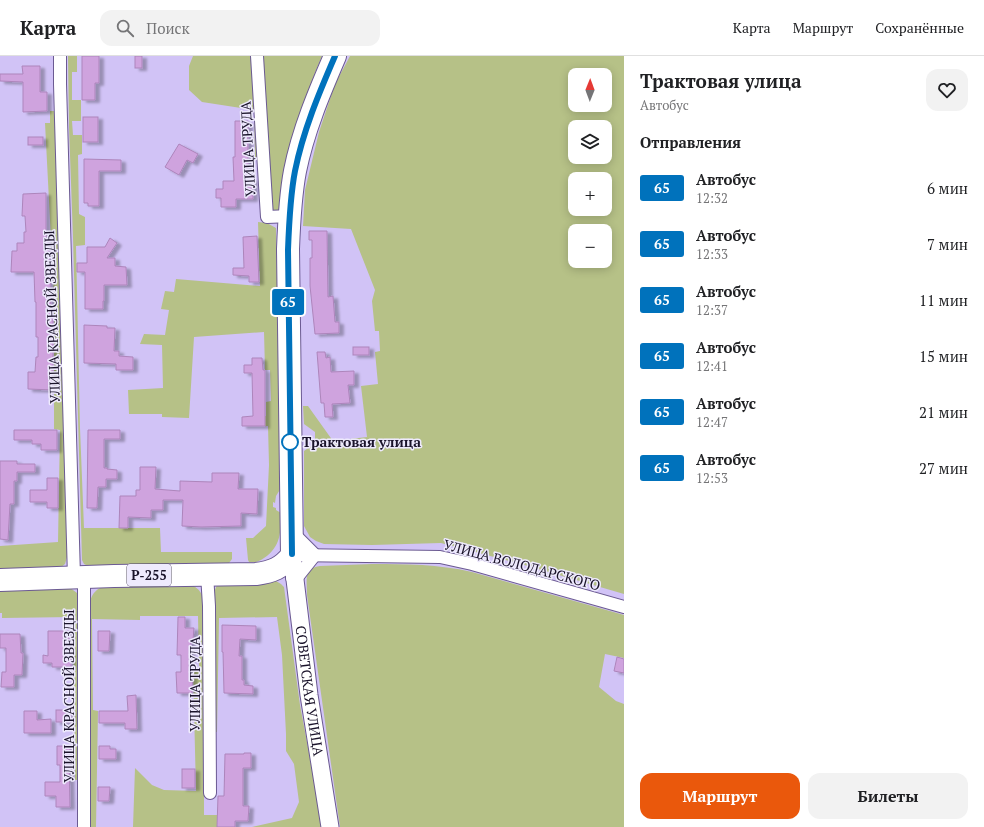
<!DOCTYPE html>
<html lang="ru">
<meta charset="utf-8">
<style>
:root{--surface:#fff;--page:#f2f2f2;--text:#202124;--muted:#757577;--line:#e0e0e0;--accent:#ea580c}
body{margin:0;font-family:"PT Serif",serif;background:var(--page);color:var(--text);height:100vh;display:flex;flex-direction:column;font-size:15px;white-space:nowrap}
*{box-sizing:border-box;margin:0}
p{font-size:13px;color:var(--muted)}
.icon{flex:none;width:22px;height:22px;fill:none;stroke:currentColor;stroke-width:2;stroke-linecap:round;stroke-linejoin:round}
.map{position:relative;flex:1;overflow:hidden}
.panel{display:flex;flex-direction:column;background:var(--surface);width:360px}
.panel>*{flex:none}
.badge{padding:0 8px;border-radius:3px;font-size:14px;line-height:26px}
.needle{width:26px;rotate:1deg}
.tools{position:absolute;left:568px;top:12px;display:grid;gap:8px}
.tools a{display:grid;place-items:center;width:44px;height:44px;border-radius:8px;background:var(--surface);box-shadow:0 2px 10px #0003;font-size:20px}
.map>.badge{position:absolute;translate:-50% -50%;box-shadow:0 0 0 2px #fff}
h2{padding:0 16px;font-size:15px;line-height:36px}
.round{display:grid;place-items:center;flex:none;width:42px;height:42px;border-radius:12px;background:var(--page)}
.headline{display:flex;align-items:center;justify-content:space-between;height:68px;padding:0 16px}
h1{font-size:19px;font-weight:700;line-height:30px}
.cta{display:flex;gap:8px;margin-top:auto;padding:8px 16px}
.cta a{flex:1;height:46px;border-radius:12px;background:var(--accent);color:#fff;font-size:16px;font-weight:700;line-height:46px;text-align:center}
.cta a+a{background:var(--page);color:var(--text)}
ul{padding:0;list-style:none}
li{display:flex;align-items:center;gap:12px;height:56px;padding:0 16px}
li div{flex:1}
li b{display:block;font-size:15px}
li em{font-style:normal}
li .badge{min-width:44px;font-weight:700;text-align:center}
header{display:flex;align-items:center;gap:24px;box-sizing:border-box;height:56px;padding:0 20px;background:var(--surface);border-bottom:1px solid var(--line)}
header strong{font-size:19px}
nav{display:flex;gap:22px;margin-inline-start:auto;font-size:14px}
.search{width:280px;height:36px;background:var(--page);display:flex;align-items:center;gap:10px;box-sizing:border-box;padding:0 14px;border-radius:12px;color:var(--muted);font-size:15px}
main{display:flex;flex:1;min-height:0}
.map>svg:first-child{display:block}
.green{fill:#b6c187;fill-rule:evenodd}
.building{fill:#cfa3de;stroke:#ad85bb;filter:url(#shadow)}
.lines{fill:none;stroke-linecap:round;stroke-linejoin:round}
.street-casing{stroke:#6b5a92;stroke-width:14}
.secondary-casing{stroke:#6b5a92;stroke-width:19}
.highway-casing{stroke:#6b5a92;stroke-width:24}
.street{stroke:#fff;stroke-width:12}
.secondary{stroke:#fff;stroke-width:17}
.highway{stroke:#fff;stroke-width:22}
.line-casing{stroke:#fff;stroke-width:9}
.line{stroke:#0072bc;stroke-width:6}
.stop-dot{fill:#fff;stroke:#0072bc;stroke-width:2}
.labels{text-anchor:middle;stroke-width:3;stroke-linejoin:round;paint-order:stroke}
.shield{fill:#eeeafd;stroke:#5a5469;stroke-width:1}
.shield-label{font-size:13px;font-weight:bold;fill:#1a132a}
.street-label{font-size:14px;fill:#1a132a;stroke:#eeeafd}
.stop-label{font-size:14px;font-weight:bold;fill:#1a132a;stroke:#eeeafd;text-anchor:start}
</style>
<header>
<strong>Карта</strong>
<div class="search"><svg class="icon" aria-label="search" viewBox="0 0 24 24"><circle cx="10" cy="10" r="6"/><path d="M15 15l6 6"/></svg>Поиск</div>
<nav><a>Карта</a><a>Маршрут</a><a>Сохранённые</a></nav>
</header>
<main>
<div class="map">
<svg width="624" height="771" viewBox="0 0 624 771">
<defs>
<filter id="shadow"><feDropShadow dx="4.5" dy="2.5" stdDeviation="1" flood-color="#0004"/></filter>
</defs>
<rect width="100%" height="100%" fill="#d1c3f6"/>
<!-- green -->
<g class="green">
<polygon points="68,0 77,0 77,16 72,16 72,44 81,44 81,65 72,65 73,79 82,79 82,98 78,99 79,158 85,161 85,189 76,190 80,372 84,472 160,472 161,496 232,496 232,503 229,507 88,510 84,508 82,504 73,182 69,71"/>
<path d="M 193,0 L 322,0 C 314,18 308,36 302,55 C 290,89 282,117 280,153 L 271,157 L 259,101 L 255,101 L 254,54 L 202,46 L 189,34 L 189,10 Z"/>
<path d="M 350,0 L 624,0 L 624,538 L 528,510 L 441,487 L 372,489 L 324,488 L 316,485 L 310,481 L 304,470 L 304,395 L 315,387 L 315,376 L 304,368 L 303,350 L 308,350 L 333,385 L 367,381 L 361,330 L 378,328 L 375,296 L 380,295 L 379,275 L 375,275 L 372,245 L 375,234 L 351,173 L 303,170 L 305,134 L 319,76 L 335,28 ZM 575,19 L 605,19 L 605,49 L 575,49 ZM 575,71 L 605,71 L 605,101 L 575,101 ZM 575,123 L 605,123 L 605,153 L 575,153 ZM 575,175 L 605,175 L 605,205 L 575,205 Z"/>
<polygon points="50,55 56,55 68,498 65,508 60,512 0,514 0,490 58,486 60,374 54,373 54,242 45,67 50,67"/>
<path d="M 258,166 L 267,167 L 276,172 L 281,432 L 276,440 L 275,447 L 273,446 L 273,451 L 276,452 L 276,454 L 281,457 C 281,475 281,491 264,502 C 260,505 255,507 249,506 L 248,504 L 246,482 L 253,482 L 266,470 L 269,409 L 268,370 L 265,370 L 265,360 L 266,360 L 266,346 L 271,345 L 270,314 L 265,314 L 264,276 L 194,281 L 189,362 L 162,361 L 162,358 L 129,358 L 128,334 L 163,332 L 162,289 L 140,288 L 144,278 L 165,279 L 169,254 L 161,253 L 165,235 L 174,236 L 176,223 L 260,230 Z"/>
<path d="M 372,508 C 408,508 437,508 472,516 L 624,559 L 624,602 L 605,598 L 599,631 L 616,645 L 624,648 L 624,771 L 340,771 L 307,539 C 307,525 303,512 320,510 Z"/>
<polygon points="226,525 276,525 281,528 284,531 300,649 323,771 252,771 292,762 299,746 294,708 286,695 286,678 282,599 277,561 219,562 217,676 215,676 214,536 217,529"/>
<path d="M 190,528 C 200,533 202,537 205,547 L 206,736 L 204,736 L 204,759 L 217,759 L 217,771 L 133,771 L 135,712 L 152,729 L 164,734 L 196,735 L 193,612 L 199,612 L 198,560 L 140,560 L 140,564 L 92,563 L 93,654 L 98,655 L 96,771 L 90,771 L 90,546 C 92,537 97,532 106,530 Z"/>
<polygon points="69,531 77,537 79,541 81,724 75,724 73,561 2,562 2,557 0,557 0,532"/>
</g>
<!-- building -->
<g class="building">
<polygon points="82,0 99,0 99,27 95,27 95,44 82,44"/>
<rect x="135" y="0" width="7" height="12"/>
<polygon points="22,10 40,10 40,36 47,36 47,55 23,56 23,26 0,25 0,18 23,18"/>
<rect x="83" y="61" width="15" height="25"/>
<polygon points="235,65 248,65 248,123 253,123 253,143 236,143 236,151 221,151 221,142 216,142 216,133 223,133 223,125 234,125 233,101 235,101"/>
<rect x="28" y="81" width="15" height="8"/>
<polygon points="179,88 198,98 193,107 187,104 179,119 165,111"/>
<polygon points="84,103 121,104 121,115 99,115 99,150 88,150 88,147 84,147"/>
<polygon points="46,137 46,183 49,183 49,217 50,217 51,260 53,260 53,334 28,333 28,316 35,316 36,301 38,301 38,281 36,281 36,246 35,246 34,216 11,216 12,195 17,195 17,187 24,187 24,176 26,176 25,160 22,160 23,138"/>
<polygon points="309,175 327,175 328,241 333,240 335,266 339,266 339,277 315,278 310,230 310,202 312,202 312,184 309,184"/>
<polygon points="257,180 259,226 249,226 249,220 233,219 233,212 244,212 243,181"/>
<polygon points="110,182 117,187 107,202 115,202 115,210 126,211 127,229 104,229 104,245 103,245 103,253 85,253 85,216 77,216 77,207 87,207 87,191 105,191"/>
<polygon points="84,269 107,270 107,272 115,272 114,295 119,295 119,300 133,301 133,314 116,314 116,308 84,307"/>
<rect x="353" y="291" width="16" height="8"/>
<polygon points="317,296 325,296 326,302 330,301 331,316 354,315 354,329 348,329 350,347 332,348 333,361 325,361 324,347 321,347"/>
<polygon points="252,302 262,302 263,314 265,314 265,370 242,370 242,361 253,360 252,317 244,317 244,309 252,309"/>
<polygon points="14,374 57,374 57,394 41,394 41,388 32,388 32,384 14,384"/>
<polygon points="88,374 120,374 120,383 104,383 104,412 107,412 107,413 117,414 117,423 106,423 106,431 98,431 97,452 87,452"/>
<polygon points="0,405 17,405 17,408 35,408 35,416 17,416 17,425 14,425 14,448 10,448 8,484 0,483"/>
<polygon points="140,411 156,411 155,433 180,435 180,425 212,426 212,417 239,417 238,433 258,433 257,458 241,457 241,470 201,471 182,470 183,444 163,444 163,454 151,454 151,462 128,461 128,472 119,472 120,440 136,440 136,434 140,434"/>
<polygon points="47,422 58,422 58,452 47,452 47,446 30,446 30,434 47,434"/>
<polygon points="178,561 185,561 185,572 194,572 193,584 191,583 190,612 193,612 192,637 177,637 176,616 181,616 181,599 177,599"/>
<polygon points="222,569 256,570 256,584 240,583 239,600 242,600 242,624 244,624 244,629 253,630 253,638 224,637 223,596 222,596"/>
<polygon points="48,575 69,575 69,592 71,592 71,611 52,611 52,607 43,607 43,599 48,600"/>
<polygon points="98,575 110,575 109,595 98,595"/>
<polygon points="0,578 20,578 21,597 23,597 22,619 14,619 14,631 1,631 2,616 6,616 6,592 0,592"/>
<polygon points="617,601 624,603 624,617 614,615"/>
<polygon points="136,639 137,673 125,673 125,667 99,667 99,655 128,655 127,640"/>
<rect x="56" y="654" width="15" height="12"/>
<polygon points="24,655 37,655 37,664 51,663 51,677 24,677"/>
<polygon points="57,690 70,690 70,703 69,703 70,751 56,751 56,740 45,740 45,726 60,726 60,709 57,709"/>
<polygon points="99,690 110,690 110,693 116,693 116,703 99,703"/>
<polygon points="244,697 251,697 251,712 243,712 243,750 249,750 248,765 235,765 235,771 217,771 218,740 224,740 225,698 244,698"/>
<rect x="182" y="713" width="13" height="19"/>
<polygon points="98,731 110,731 109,745 98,745"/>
</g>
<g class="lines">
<defs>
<g id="street">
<polyline points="60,0 60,28 74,521"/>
<polyline points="257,0 267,161 290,160"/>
<polyline points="292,499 440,501 472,508 624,551"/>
<polyline points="207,518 209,550 210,737"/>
<polyline points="84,522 84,771"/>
<polyline points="292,522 295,524 315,499 292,476"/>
</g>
<g id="secondary">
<path id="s1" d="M 292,499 L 309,639 L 330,771"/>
</g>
<path id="highway" d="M 0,524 L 114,520 L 256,518 C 272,516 282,512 292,499 L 288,193 C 289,167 290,141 295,115 C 303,75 319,37 335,0"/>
</defs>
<!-- street casing -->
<use href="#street" class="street-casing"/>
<!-- secondary casing -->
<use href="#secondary" class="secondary-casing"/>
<!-- highway casing -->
<use href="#highway" class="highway-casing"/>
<!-- street -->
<use href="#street" class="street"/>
<!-- secondary -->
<use href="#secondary" class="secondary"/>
<!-- highway -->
<use href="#highway" class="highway"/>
</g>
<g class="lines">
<defs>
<path id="line" d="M 292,498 L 288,194 C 289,167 290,141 295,115 C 303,75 319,37 335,0"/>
</defs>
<!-- line casing -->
<use href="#line" class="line-casing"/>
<!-- line -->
<use href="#line" class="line"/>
</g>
<!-- markers -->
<circle class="stop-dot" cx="290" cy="386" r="8"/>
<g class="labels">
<!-- shield labels -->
<rect class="shield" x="127" y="508" width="44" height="22" rx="3"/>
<g class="shield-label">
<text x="149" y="524">Р-255</text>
</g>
<!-- street labels -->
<g class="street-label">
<text transform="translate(248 93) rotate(-93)" y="5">УЛИЦА ТРУДА</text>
<text transform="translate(52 261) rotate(-92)" y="5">УЛИЦА КРАСНОЙ ЗВЕЗДЫ</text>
<text transform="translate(522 509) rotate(15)" y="5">УЛИЦА ВОЛОДАРСКОГО</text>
<text transform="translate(195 628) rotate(-90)" y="5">УЛИЦА ТРУДА</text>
<text dy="5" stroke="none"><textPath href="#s1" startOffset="137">СОВЕТСКАЯ УЛИЦА</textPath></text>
<text transform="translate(69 640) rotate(-90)" y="5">УЛИЦА КРАСНОЙ ЗВЕЗДЫ</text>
</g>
<!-- stop labels -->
<g class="stop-label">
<text x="302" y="391">Трактовая улица</text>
</g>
</g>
</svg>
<div class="tools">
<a><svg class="needle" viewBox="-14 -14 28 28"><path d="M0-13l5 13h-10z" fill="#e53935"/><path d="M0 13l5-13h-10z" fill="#757577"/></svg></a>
<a><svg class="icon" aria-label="layers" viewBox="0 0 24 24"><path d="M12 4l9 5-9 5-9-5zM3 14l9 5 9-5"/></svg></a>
<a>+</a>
<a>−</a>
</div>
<b class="badge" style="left:288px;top:246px;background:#0072bc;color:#fff">65</b>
</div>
<section class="panel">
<div class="headline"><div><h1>Трактовая улица</h1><p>Автобус</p></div><a class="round"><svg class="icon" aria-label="heart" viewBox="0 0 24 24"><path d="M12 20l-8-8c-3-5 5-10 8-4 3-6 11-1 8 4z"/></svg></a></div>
<h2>Отправления</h2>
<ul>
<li><span class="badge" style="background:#0072bc;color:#fff">65</span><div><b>Автобус</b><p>12:32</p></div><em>6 мин</em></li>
<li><span class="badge" style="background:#0072bc;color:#fff">65</span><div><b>Автобус</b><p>12:33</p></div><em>7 мин</em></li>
<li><span class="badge" style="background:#0072bc;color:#fff">65</span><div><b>Автобус</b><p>12:37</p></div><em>11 мин</em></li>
<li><span class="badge" style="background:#0072bc;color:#fff">65</span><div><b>Автобус</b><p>12:41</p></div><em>15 мин</em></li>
<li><span class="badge" style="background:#0072bc;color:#fff">65</span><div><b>Автобус</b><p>12:47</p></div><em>21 мин</em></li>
<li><span class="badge" style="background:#0072bc;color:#fff">65</span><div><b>Автобус</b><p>12:53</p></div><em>27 мин</em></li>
</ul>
<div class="cta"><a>Маршрут</a><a>Билеты</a></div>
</section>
</main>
